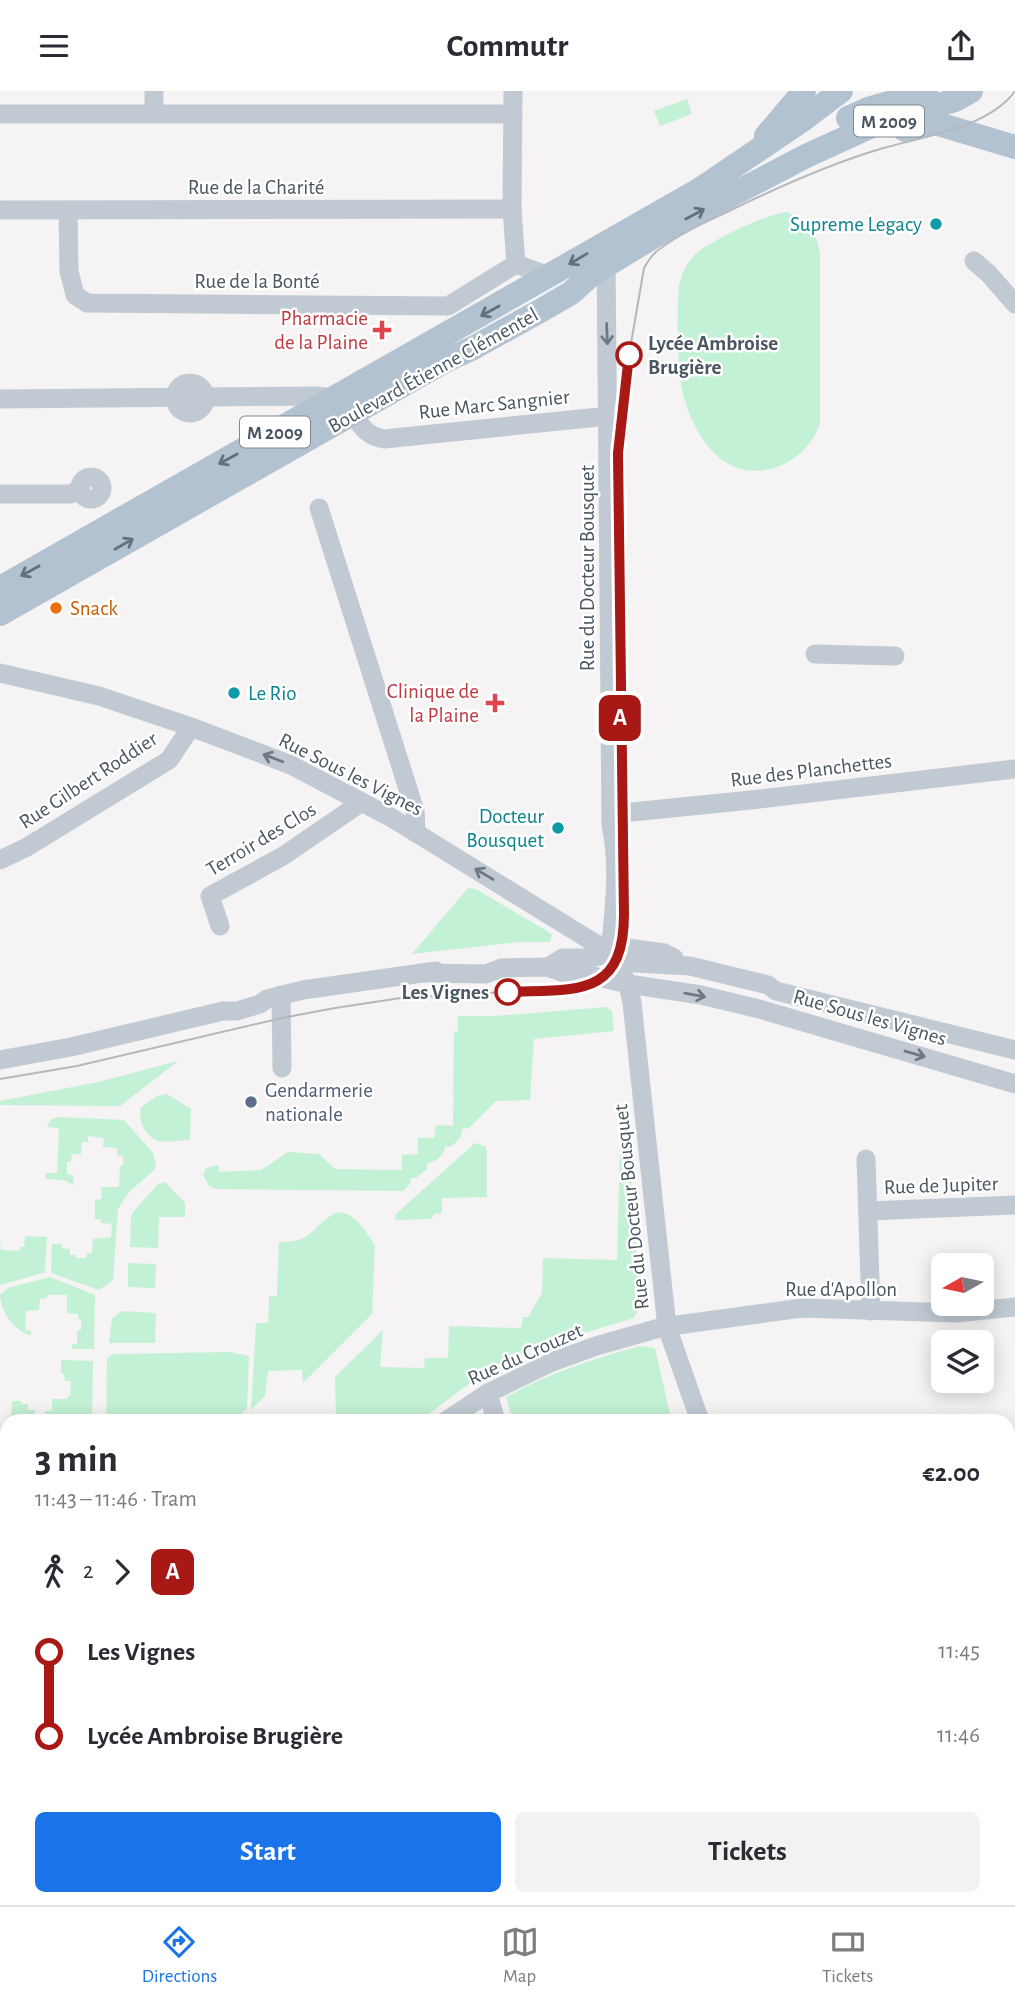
<!DOCTYPE html>
<meta charset="utf-8">
<style>
:root{--surface:#fff;--page:#f2f2f3;--text:#2b2b33;--muted:#7c7c81;--line:#e1e1e2;--accent:#1a73e8}
body{margin:0;font-family:"Alegreya Sans",sans-serif;background:var(--page);color:var(--text);height:100vh;display:flex;flex-direction:column;font-size:26px;white-space:nowrap}
*{box-sizing:border-box;margin:0}
p{font-size:23px;color:var(--muted)}
.icon{flex:none;width:38px;height:38px;fill:none;stroke:currentColor;stroke-width:2;stroke-linecap:round;stroke-linejoin:round}
.map{position:relative;flex:1;overflow:hidden}
.panel{position:absolute;left:0px;top:1323px;width:1015px;height:492px;display:flex;flex-direction:column;background:var(--surface);border-radius:21px 21px 0 0;box-shadow:0 4px 18px #0003}
.panel>*{flex:none}
.badge{padding:0 14px;border-radius:10px;font-size:24px;line-height:46px}
.needle{width:46px;rotate:261deg}
.controls{position:absolute;left:931px;top:1162px;display:grid;gap:14px}
.controls a{display:grid;place-items:center;width:63px;height:63px;border-radius:10px;background:var(--surface);box-shadow:0 4px 18px #0003;font-size:35px}
.map>.badge{position:absolute;translate:-50% -50%;box-shadow:0 0 0 4px #fff}
.legs{display:flex;align-items:center;gap:10px;height:77px;padding:0 35px;font-size:23px}
.legs p{margin-inline-start:auto}
.head{display:flex;align-items:center;justify-content:space-between;height:119px;padding:0 35px}
h1{font-size:38px;font-weight:700;line-height:52px}
.cta{display:flex;gap:14px;margin-top:auto;padding:14px 35px}
.cta a{flex:1;height:80px;border-radius:10px;background:var(--accent);color:#fff;font-size:28px;font-weight:700;line-height:80px;text-align:center}
.cta a+a{background:var(--page);color:var(--text)}
ul{padding:0 35px;list-style:none}
li{display:flex;align-items:center;gap:24px;height:84px;font-size:26px}
li i{display:grid;place-items:center;width:10px;height:100%;margin:0 9px;background:currentColor}
li i::after{content:'';width:18px;height:18px;margin:-9px;border:5px solid;border-radius:50%;background:var(--surface)}
li p{margin-inline-start:auto}
li:first-child i{background:linear-gradient(#0000 50%,currentColor 0)}
li:last-child i{background:linear-gradient(currentColor 50%,#0000 0)}
header{display:flex;justify-content:space-between;align-items:center;height:91px;padding:0 35px;background:var(--surface);font-size:32px;font-weight:700}
.menu{display:flex;justify-content:space-around;align-items:center;height:98px;border-top:2px solid var(--line);background:var(--surface);font-size:19px;color:var(--muted)}
.menu a{display:grid;justify-items:center;gap:4px}
.menu .active{color:var(--accent)}
.map>svg:first-child{display:block}
.green{fill:#c3f1d5}
.lines{fill:none;stroke-linecap:round;stroke-linejoin:round}
.minor{stroke:#c1cad2;stroke-width:19}
.major{stroke:#b3c2d1;stroke-width:24}
.tram{stroke:#b5b8bd;stroke-width:2}
.oneway{stroke:#64717d}
.oneway2{stroke:#6e7983}
.line-1-casing{stroke:#fff;stroke-width:16}
.line-1{stroke:#a81815;stroke-width:10}
.culture-dot{fill:#0f9aa8;stroke:#fff;stroke-width:2.5}
.health-dot{fill:#e0444e;stroke:#fff;stroke-width:2.5}
.stop-1-dot{fill:#fff;stroke:#a81815;stroke-width:3.5}
.food-dot{fill:#e8710a;stroke:#fff;stroke-width:2.5}
.service-dot{fill:#5c6f8a;stroke:#fff;stroke-width:2.5}
.labels{text-anchor:middle;stroke-width:5;stroke-linejoin:round;paint-order:stroke}
.shield{fill:#fff;stroke:#808990;stroke-width:2}
.shield-label{font-size:19px;font-weight:bold;fill:#4a5661}
.street-label{font-size:21px;fill:#4a5661;stroke:#fff}
.culture-label{font-size:21px;fill:#0d838f;stroke:#fff;text-anchor:end}
.health-label{font-size:21px;fill:#be3a42;stroke:#fff;text-anchor:end}
.stop-label{font-size:21px;font-weight:bold;fill:#4a5661;stroke:#fff;text-anchor:start}
.food-label{font-size:21px;fill:#c56008;stroke:#fff;text-anchor:start}
.service-label{font-size:21px;fill:#4e5e75;stroke:#fff;text-anchor:start}
</style>
<header><svg class="icon" aria-label="menu" viewBox="0 0 24 24"><path d="M4 6h16M4 12h16M4 18h16"/></svg>Commutr<svg class="icon" aria-label="share" viewBox="0 0 24 24"><path d="M12 15V3M7 8l5-5 5 5M5 13v7h14v-7"/></svg></header>
<div class="map">
<svg width="1015" height="1814" viewBox="0 0 1015 1814">
<rect width="100%" height="100%" fill="#f5f3f3"/>
<!-- green -->
<g class="green">
<polygon points="687,8 692,23 660,35 654,20"/>
<path d="M 787,121 C 807,131 817,141 820,163 L 820,333 C 812,355 793,373 770,378 C 720,390 690,339 682,297 C 677,271 677,221 679,194 C 682,182 688,169 698,161 C 715,148 767,123 787,121 Z"/>
<polygon points="468,797 476,798 552,843 550,851 520,851 412,863"/>
<path d="M 606,916 L 612,920 L 614,940 L 534,948 L 530,1009 L 496,1010 L 469,1037 L 462,1038 L 461,1046 L 452,1055 L 445,1056 C 444,1065 436,1071 427,1072 L 427,1078 L 416,1087 L 411,1087 L 410,1093 L 403,1100 L 215,1098 L 209,1095 L 203,1084 L 206,1077 L 219,1074 L 219,1081 L 261,1079 L 288,1061 L 319,1063 L 335,1078 L 402,1079 L 402,1064 L 418,1063 L 418,1047 L 434,1047 L 436,1034 L 453,1035 L 454,941 L 458,940 L 458,925 L 494,925 Z"/>
<polygon points="178,970 120,1015 0,1014 0,1010 98,991"/>
<path d="M 167,1003 L 191,1018 L 190,1049 C 180,1049 168,1052 159,1050 C 146,1047 137,1028 141,1016 L 157,1005 Z"/>
<polygon points="58,1026 124,1029 153,1062 156,1074 154,1079 128,1102 118,1118 113,1189 99,1199 51,1182 52,1153 62,1153 62,1157 70,1158 70,1164 75,1164 76,1167 86,1167 87,1162 92,1162 93,1148 111,1146 112,1133 101,1132 101,1128 95,1128 95,1109 102,1108 101,1096 119,1096 120,1075 123,1075 123,1065 117,1064 117,1057 103,1056 104,1047 88,1045 88,1051 82,1051 81,1063 72,1063 71,1070 67,1071 67,1083 73,1084 74,1094 64,1089 46,1088 45,1082 57,1082 59,1037 47,1036 50,1029"/>
<polygon points="627,1037 640,1216 634,1227 534,1257 489,1278 419,1330 336,1330 335,1286 383,1239 380,1276 424,1277 425,1267 448,1267 449,1235 521,1237 523,1226 528,1226 542,1202 543,1167 617,1169 620,1056 621,1042"/>
<polygon points="475,1052 485,1055 487,1059 487,1106 442,1107 442,1122 434,1123 431,1128 395,1129 396,1123"/>
<polygon points="165,1091 185,1112 185,1126 159,1126 158,1157 130,1156 131,1126 133,1121 158,1093"/>
<path d="M 338,1121 C 356,1122 366,1141 375,1154 L 372,1223 L 303,1292 L 302,1279 L 268,1280 L 265,1305 L 251,1319 L 256,1232 L 268,1232 L 269,1205 L 277,1205 L 279,1151 C 316,1152 311,1133 338,1121 Z"/>
<polygon points="25,1145 47,1146 45,1179 43,1182 0,1194 0,1151 1,1159 19,1160 20,1156 24,1156"/>
<polygon points="128,1172 156,1173 155,1197 128,1196"/>
<path d="M 50,1186 L 95,1204 L 94,1258 L 72,1258 L 72,1253 L 77,1253 L 77,1239 L 81,1239 L 81,1229 L 78,1228 L 78,1223 L 67,1222 L 67,1204 L 47,1204 L 47,1207 L 40,1208 L 39,1219 L 26,1220 L 25,1239 L 31,1240 L 31,1244 C 15,1242 0,1219 0,1204 L 8,1197 Z"/>
<polygon points="121,1220 156,1222 155,1252 109,1252 112,1228"/>
<path d="M 640,1255 L 655,1257 L 670,1323 L 646,1330 L 513,1330 L 506,1306 C 549,1282 593,1268 640,1255 Z"/>
<polygon points="230,1261 249,1265 247,1317 235,1330 106,1330 107,1269 109,1265 116,1263"/>
<polygon points="61,1269 93,1270 92,1330 11,1330 12,1310 21,1310 22,1313 28,1313 28,1319 35,1319 35,1323 45,1324 45,1320 52,1320 52,1308 67,1308 68,1305 70,1305 71,1290 65,1290 64,1283 61,1282"/>
<polygon points="7,1462 7,1556 0,1553 0,1468"/>
<polygon points="7,1668 7,1808 135,1808 134,1814 0,1814 0,1672"/>
</g>
<g class="lines">
<!-- minor -->
<g class="minor">
<polyline points="513,0 512,118 516,173 549,185"/>
<polyline points="154,21 154,0"/>
<polyline points="0,23 513,23"/>
<polyline points="0,119 512,118"/>
<polyline points="68,119 69,180 75,204 87,212 448,215 516,173"/>
<path d="M 606,164 L 611,734 C 620,776 614,819 610,862"/>
<polyline points="974,170 989,183 1015,213"/>
<circle cx="190" cy="307" r="15"/>
<polyline points="0,308 317,305 334,307"/>
<path d="M 352,323 C 362,336 367,345 384,348 L 609,325"/>
<circle cx="91" cy="397" r="11"/>
<polyline points="0,403 71,403 80,398"/>
<polyline points="319,417 415,720 416,742"/>
<polyline points="815,563 895,565"/>
<polyline points="0,582 99,605 191,636 291,674 392,727 588,848 625,869 636,872 690,875 768,894 776,900 1015,959"/>
<polyline points="612,723 751,709 1015,678"/>
<polyline points="0,769 27,756 169,669 191,636"/>
<polyline points="220,835 210,805 283,765 362,711"/>
<polyline points="548,876 563,867 591,867 628,857 664,862 674,867"/>
<polyline points="424,882 486,883 501,877 548,876 564,882 589,884 628,893 701,904 759,918 1015,993"/>
<polyline points="623,884 628,893 632,912 667,1236 700,1330"/>
<polyline points="281,904 282,977"/>
<polyline points="0,969 71,956 223,920 237,920 260,913 267,908 303,899 436,880"/>
<polyline points="866,1068 871,1220"/>
<polyline points="868,1120 1015,1114"/>
<polyline points="488,1302 496,1330"/>
<polyline points="446,1330 488,1302 552,1271 596,1255 663,1236 802,1217 956,1222 1015,1216"/>
<polyline points="0,1656 7,1651"/>
<polyline points="577,1808 583,1814"/>
</g>
<!-- major -->
<g class="major">
<polyline points="848,27 868,18 926,1"/>
<polyline points="905,39 935,32 1015,56"/>
<polyline points="766,45 804,0"/>
<polyline points="0,497 699,99 804,28 841,0"/>
<polyline points="0,523 447,269 473,257 540,220 571,202 592,183 663,140 806,65 874,34 955,9 971,0"/>
</g>
<!-- tram -->
<path class="tram" d="M 0,988 L 77,975 L 282,927 L 335,917 L 401,907 L 579,897 C 613,885 618,873 623,839 L 618,362 L 629,264 L 644,177 C 649,169 653,162 661,157 C 681,142 704,132 727,121 C 776,97 827,74 880,58 C 921,46 989,37 1015,0"/>
</g>
<!-- one-way arrows -->
<defs><path id="oneway-shaft" d="M-6 0H5M1.5-3L5.5 0L1.5 3" fill="none" stroke-width="1.6" stroke-linecap="round" stroke-linejoin="round" transform="scale(1.75)"/></defs>
<g class="oneway">
<use href="#oneway-shaft" transform="translate(695 123) rotate(-28)"/>
<use href="#oneway-shaft" transform="translate(578 168) rotate(149)"/>
<use href="#oneway-shaft" transform="translate(490 220) rotate(151)"/>
<use href="#oneway-shaft" transform="translate(228 368) rotate(151)"/>
<use href="#oneway-shaft" transform="translate(124 453) rotate(-30)"/>
<use href="#oneway-shaft" transform="translate(30 480) rotate(151)"/>
</g>
<g class="oneway2">
<use href="#oneway-shaft" transform="translate(607 243) rotate(88)"/>
<use href="#oneway-shaft" transform="translate(273 667) rotate(-159)"/>
<use href="#oneway-shaft" transform="translate(484 783) rotate(-149)"/>
<use href="#oneway-shaft" transform="translate(695 904) rotate(10)"/>
<use href="#oneway-shaft" transform="translate(915 963) rotate(16)"/>
</g>
<g class="lines">
<defs>
<path id="line-1" d="M 508,901 C 574,898 624,908 624,823 L 618,362 L 629,264"/>
</defs>
<!-- line-1 casing -->
<use href="#line-1" class="line-1-casing"/>
<!-- line-1 -->
<use href="#line-1" class="line-1"/>
</g>
<!-- markers -->
<g class="culture-dot">
<circle cx="936" cy="133" r="7"/>
<circle cx="234" cy="602" r="7"/>
<circle cx="558" cy="737" r="7"/>
</g>
<g class="health-dot">
<path d="M378.5 228.5h7v7h7v7h-7v7h-7v-7h-7v-7h7z"/>
<path d="M491.5 601.5h7v7h7v7h-7v7h-7v-7h-7v-7h7z"/>
</g>
<g class="stop-1-dot">
<circle cx="629" cy="264" r="12"/>
<circle cx="508" cy="901" r="12"/>
</g>
<circle class="food-dot" cx="56" cy="517" r="7"/>
<circle class="service-dot" cx="251" cy="1011" r="7"/>
<g class="labels">
<!-- shield labels -->
<g class="shield">
<rect x="854" y="14.5" width="70" height="31" rx="5"/>
<rect x="240" y="325.5" width="70" height="31" rx="5"/>
</g>
<g class="shield-label">
<text x="889" y="37">M 2009</text>
<text x="275" y="348">M 2009</text>
</g>
<!-- street labels -->
<g class="street-label">
<text x="256" y="103">Rue de la Charité</text>
<text x="257" y="197">Rue de la Bonté</text>
<text transform="translate(433 279) rotate(-29)" y="7">Boulevard Étienne Clémentel</text>
<text transform="translate(494 313) rotate(-6)" y="7">Rue Marc Sangnier</text>
<text transform="translate(587 477) rotate(-90)" y="7">Rue du Docteur Bousquet</text>
<text transform="translate(811 679) rotate(-7)" y="7">Rue des Planchettes</text>
<text transform="translate(351 683) rotate(27)" y="7">Rue Sous les Vignes</text>
<text transform="translate(88 689) rotate(-33)" y="7">Rue Gilbert Roddier</text>
<text transform="translate(261 748) rotate(-31)" y="7">Terroir des Clos</text>
<text transform="translate(870 926) rotate(16)" y="7">Rue Sous les Vignes</text>
<text transform="translate(941 1094) rotate(-2)" y="7">Rue de Jupiter</text>
<text transform="translate(631 1116) rotate(-96)" y="7">Rue du Docteur Bousquet</text>
<text x="841" y="1205">Rue d'Apollon</text>
<text transform="translate(525 1263) rotate(-24)" y="7">Rue du Crouzet</text>
</g>
<!-- culture labels -->
<g class="culture-label">
<text x="922" y="140">Supreme Legacy</text>
<text x="248" y="609" text-anchor="start">Le Rio</text>
<text x="544" y="732">Docteur<tspan x="544" dy="24">Bousquet</tspan></text>
</g>
<!-- health labels -->
<g class="health-label">
<text x="368" y="234">Pharmacie<tspan x="368" dy="24">de la Plaine</tspan></text>
<text x="479" y="607">Clinique de<tspan x="479" dy="24">la Plaine</tspan></text>
</g>
<!-- stop labels -->
<g class="stop-label">
<text x="648" y="259">Lycée Ambroise<tspan x="648" dy="24">Brugière</tspan></text>
<text x="489" y="908" text-anchor="end">Les Vignes</text>
</g>
<!-- food labels -->
<g class="food-label">
<text x="70" y="524">Snack</text>
</g>
<!-- service labels -->
<g class="service-label">
<text x="265" y="1006">Gendarmerie<tspan x="265" dy="24">nationale</tspan></text>
</g>
</g>
</svg>
<div class="controls">
<a><svg class="needle" viewBox="-14 -14 28 28"><path d="M0-13l5 13h-10z" fill="#e53935"/><path d="M0 13l5-13h-10z" fill="#7c7c81"/></svg></a>
<a><svg class="icon" aria-label="layers" viewBox="0 0 24 24"><path d="M12 4l9 5-9 5-9-5zM3 14l9 5 9-5"/></svg></a>
</div>
<b class="badge" style="left:620px;top:627px;background:#a81815;color:#fff">A</b>
<section class="panel">
<div class="head"><div><h1>3 min</h1><p>11:43 – 11:46 · Tram</p></div><b>€2.00</b></div>
<div class="legs"><svg class="icon" aria-label="walk" viewBox="0 0 24 24"><circle cx="13" cy="4" r="2"/><path d="M13 8l-2 6 4 7M11 14l-3 7M7 12l3-4h3l4 4"/></svg>2<svg class="icon" aria-label="forward" viewBox="0 0 24 24"><path d="M9 5l7 7-7 7"/></svg><b class="badge" style="background:#a81815;color:#fff">A</b></div>
<ul>
<li><i style="color:#a81815"></i><b>Les Vignes</b><p>11:45</p></li>
<li><i style="color:#a81815"></i><b>Lycée Ambroise Brugière</b><p>11:46</p></li>
</ul>
<div class="cta"><a>Start</a><a>Tickets</a></div>
</section>
</div>
<nav class="menu">
<a class="active"><svg class="icon" aria-label="directions" viewBox="0 0 24 24"><path d="M12 3l9 9-9 9-9-9zM9 14v-3h6M13 9l2 2-2 2"/></svg>Directions</a>
<a><svg class="icon" aria-label="map" viewBox="0 0 24 24"><path d="M3 6l6-2 6 2 6-2v14l-6 2-6-2-6 2zM9 4v14M15 6v14"/></svg>Map</a>
<a><svg class="icon" aria-label="tickets" viewBox="0 0 24 24"><path d="M3 7h18v10H3zM15 7v10"/></svg>Tickets</a>
</nav>
